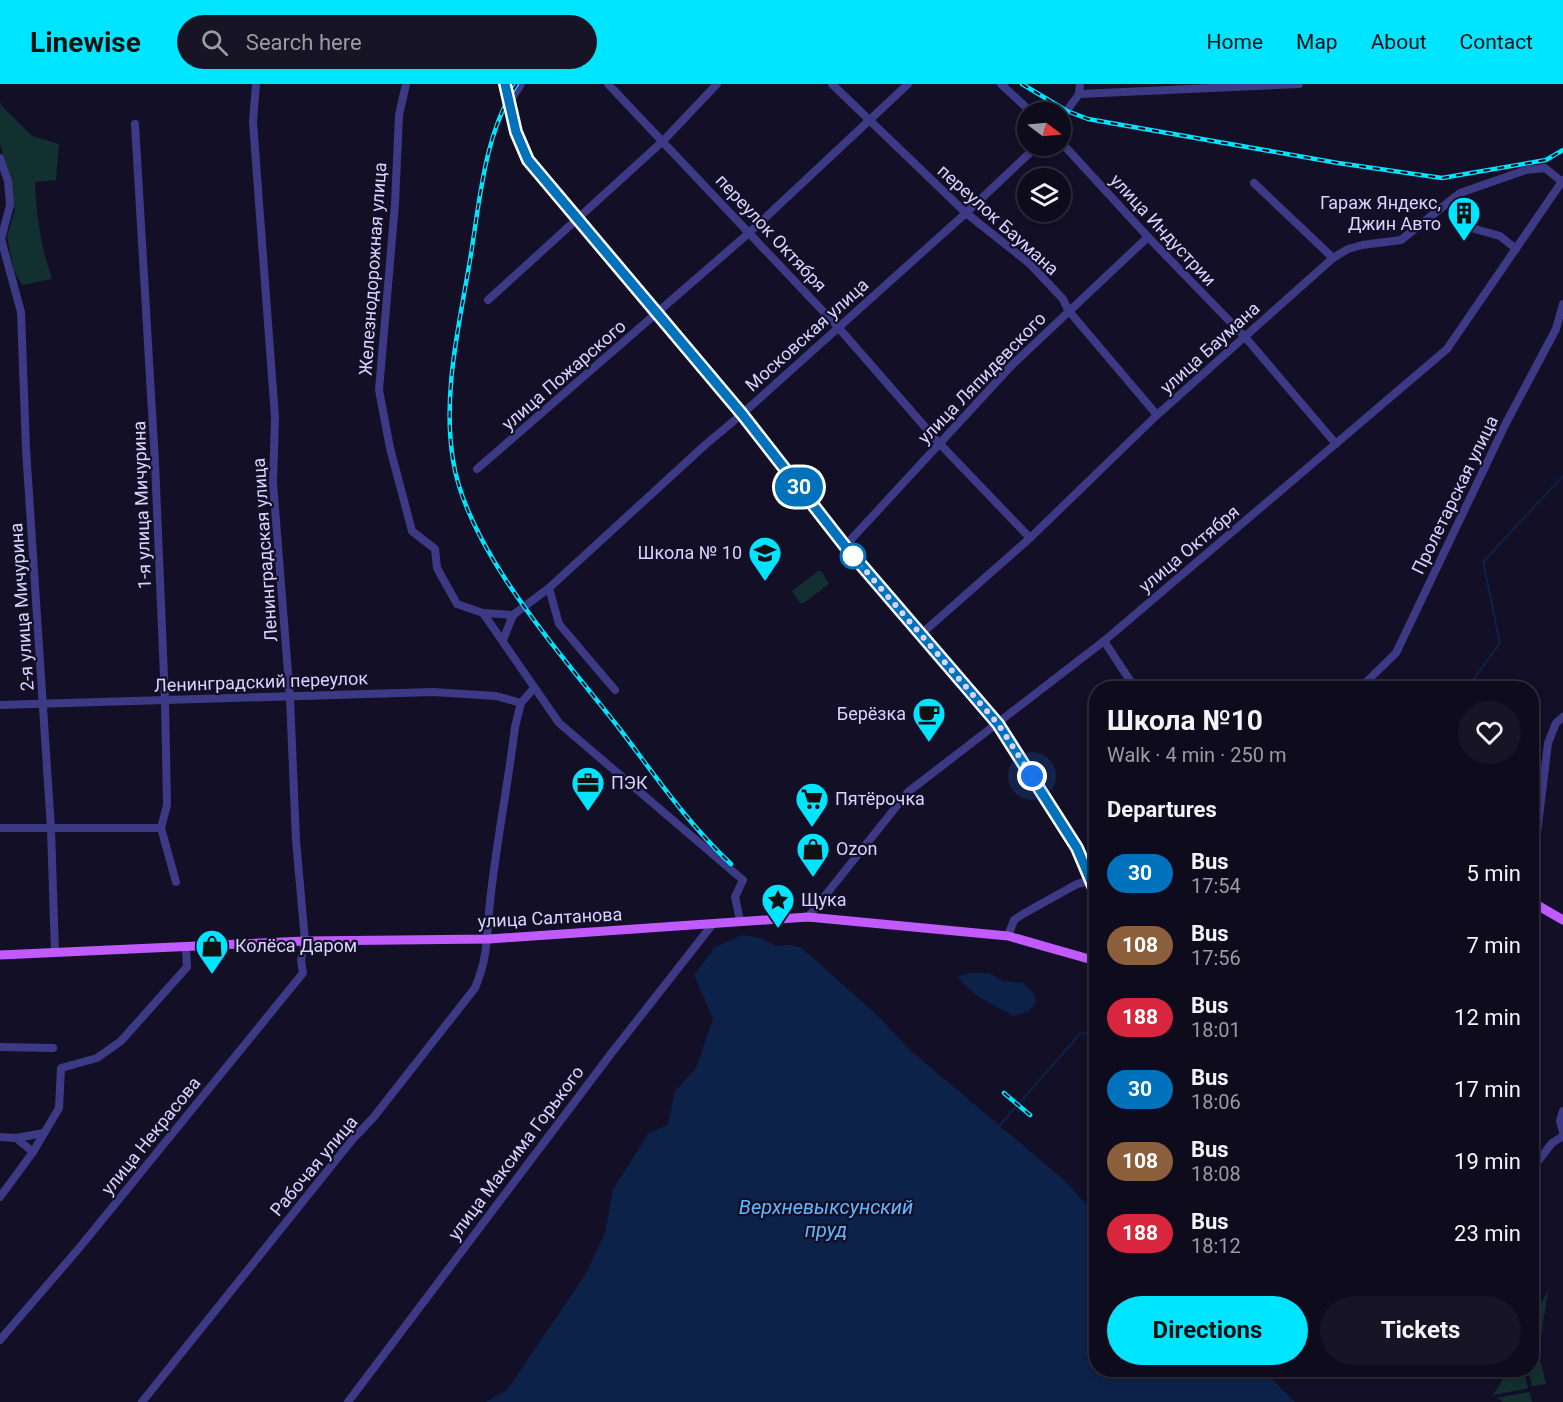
<!DOCTYPE html>
<meta charset="utf-8">
<style>
:root{--surface:#0e0b1c;--page:#171425;--text:#f1f3f6;--muted:#9b9ba3;--line:#2e2b3b;--accent:#00e5ff}
body{margin:0;font-family:Roboto,sans-serif;background:var(--page);color:var(--text);height:100vh;display:flex;flex-direction:column;font-size:22px;white-space:nowrap}
*{box-sizing:border-box;margin:0}
p{font-size:20px;color:var(--muted)}
.icon{flex:none;width:33px;height:33px;fill:none;stroke:currentColor;stroke-width:2;stroke-linecap:round;stroke-linejoin:round}
.map{position:relative;flex:1;overflow:hidden}
.drawer{position:absolute;left:1089px;top:597px;width:450px;height:696px;display:flex;flex-direction:column;background:var(--surface);border-radius:24px;box-shadow:0 3px 9px #0003,0 0 0 2px var(--line)}
.drawer>*{flex:none}
.badge{padding:0 12px;border-radius:20px;font-size:21px;line-height:39px}
.needle{width:39px;rotate:106deg}
.buttons{position:absolute;left:1017px;top:18px;display:grid;gap:12px}
.buttons a{display:grid;place-items:center;width:54px;height:54px;border-radius:50%;background:var(--surface);box-shadow:0 3px 9px #0003,0 0 0 2px var(--line);font-size:30px}
.you{position:absolute;width:30px;height:30px;margin:-15px;border:4px solid #fff;border-radius:50%;background:#1a73e8;box-shadow:0 0 0 9px #1a73e833}
.map>.badge{position:absolute;translate:-50% -50%;box-shadow:0 0 0 3px #fff}
h2{padding:0 18px;font-size:22px;line-height:54px}
.round{display:grid;place-items:center;flex:none;width:63px;height:63px;border-radius:32px;background:var(--page)}
.summary{display:flex;align-items:center;justify-content:space-between;height:102px;padding:0 18px}
h1{font-size:28px;font-weight:700;line-height:45px}
.action{display:flex;gap:12px;margin-top:auto;padding:12px 18px}
.action a{flex:1;height:69px;border-radius:36px;background:var(--accent);color:#111;font-size:24px;font-weight:700;line-height:69px;text-align:center}
.action a+a{background:var(--page);color:var(--text)}
ul{padding:0;list-style:none}
li{display:flex;align-items:center;gap:18px;height:72px;padding:0 18px}
li div{flex:1}
li b{display:block;font-size:22px}
li em{font-style:normal}
li .badge{min-width:66px;font-weight:700;text-align:center}
header{display:flex;align-items:center;gap:36px;box-sizing:border-box;height:84px;padding:0 30px;background:var(--accent);color:#111}
header strong{font-size:28px}
nav{display:flex;gap:33px;margin-inline-start:auto;font-size:21px}
.search{width:420px;height:54px;background:var(--page);display:flex;align-items:center;gap:15px;box-sizing:border-box;padding:0 21px;border-radius:33px;color:var(--muted);font-size:22px}
.map>svg:first-child{display:block}
.green{fill:#12302f}
.water{fill:#0c2248}
.lines{fill:none;stroke-linecap:round;stroke-linejoin:round}
.stream{stroke:#0c2248;stroke-width:2}
.minor{stroke:#3d3a85;stroke-width:8}
.major{stroke:#c25bff;stroke-width:9}
.rail-casing{stroke:#00e5ff;stroke-width:4.5}
.rail{stroke:#130f26;stroke-width:2;stroke-dasharray:7;stroke-linecap:butt}
.line-casing{stroke:#fff;stroke-width:14}
.line{stroke:#0072bc;stroke-width:9}
.walk{stroke:#d9d4ff;stroke-width:6;stroke-dasharray:0 10.8}
.stop-dot{fill:#fff;stroke:#0072bc;stroke-width:3}
.labels{text-anchor:middle;stroke-width:4.5;stroke-linejoin:round;paint-order:stroke}
.poi-label{font-size:18px;fill:#d9d4ff;stroke:#130f26;text-anchor:start}
.street-label{font-size:18px;fill:#d9d4ff;stroke:#130f26}
.water-label{font-size:20px;font-style:italic;fill:#62b6ff;stroke:#130f26}
</style>
<header>
<strong>Linewise</strong>
<div class="search"><svg class="icon" aria-label="search" viewBox="0 0 24 24"><circle cx="10" cy="10" r="6"/><path d="M15 15l6 6"/></svg>Search here</div>
<nav><a>Home</a><a>Map</a><a>About</a><a>Contact</a></nav>
</header>
<div class="map">
<svg width="1563" height="1318" viewBox="0 0 1563 1318">
<rect width="100%" height="100%" fill="#130f26"/>
<!-- green -->
<g class="green">
<path d="M 0,17 L 2,22 L 32,52 L 59,60 L 56,96 L 35,98 C 36,131 41,163 52,195 L 22,201 L 14,187 L 7,153 L 15,126 L 0,59 Z"/>
<polygon points="818,487 822,488 829,500 804,519 800,519 792,507"/>
<polygon points="1548,1207 1538,1272 1532,1269 1532,1235"/>
<polygon points="1532,1274 1541,1279 1546,1300 1532,1302 1528,1286 1532,1286"/>
<polygon points="1509,1286 1523,1286 1528,1304 1493,1311"/>
<polygon points="1529,1308 1532,1318 1503,1318 1497,1314"/>
</g>
<!-- water -->
<g class="water">
<polygon points="742,851 761,854 776,862 791,861 802,864 879,933 910,966 1065,1097 1096,1131 1096,1286 1263,1286 1295,1318 485,1318 507,1306 585,1191 605,1149 613,1106 648,1050 668,1041 675,1007 696,984 713,935 694,891 715,863"/>
<path d="M 968,889 L 989,889 L 1003,897 L 1023,899 L 1035,911 L 1036,919 L 1027,928 L 1013,932 C 990,917 977,917 958,893 Z"/>
</g>
<g class="lines">
<!-- stream -->
<g class="stream">
<polyline points="1467,604 1500,559 1483,478 1563,392"/>
<polyline points="1000,1041 1080,950 1096,946"/>
</g>
<!-- minor -->
<g class="minor">
<polyline points="406,0 399,31 395,120 379,306 390,364 412,447 435,465 437,484 457,520 483,529 559,639 743,796 735,813 740,836"/>
<polyline points="505,0 520,60 541,94 742,330 845,462 998,640 1077,764 1096,809"/>
<polyline points="608,0 838,243 939,359 1030,454"/>
<polyline points="832,0 966,129 1029,179 1063,215 1068,226 1157,331"/>
<polyline points="1001,0 1031,28"/>
<polyline points="1079,10 1299,0"/>
<polyline points="510,17 521,0"/>
<polyline points="1060,36 1079,10 1080,0"/>
<polyline points="135,40 155,378 165,616 167,721 161,744 176,798"/>
<polyline points="1060,57 1148,153 1245,253 1336,360"/>
<polyline points="0,74 8,97 10,121 1,155 21,228 26,365 51,745 55,868"/>
<polyline points="1254,99 1333,174"/>
<polyline points="1468,143 1500,152 1516,165"/>
<polyline points="488,216 663,57 717,0"/>
<polyline points="477,385 750,148 908,0"/>
<polyline points="845,462 1012,281 1148,153"/>
<polyline points="549,504 559,540 615,606"/>
<polyline points="483,529 513,531"/>
<polyline points="920,551 1030,454 1157,331 1333,174 1348,165 1362,161 1401,156 1460,109 1526,86 1545,84 1561,97"/>
<polyline points="503,556 513,531 549,504 705,361 742,330 966,129 1037,62"/>
<polyline points="1104,557 1135,604"/>
<polyline points="1360,604 1396,569 1506,339 1556,245 1563,220"/>
<polyline points="0,621 433,608 496,612 521,619"/>
<polyline points="0,744 161,744"/>
<polyline points="1532,790 1548,659 1556,639 1563,633"/>
<polyline points="808,833 908,708 1104,557 1447,265 1563,96"/>
<polyline points="1008,852 1014,836 1023,830 1077,800 1095,796"/>
<polyline points="0,963 53,964"/>
<polyline points="1563,1027 1560,1037 1563,1048"/>
<polyline points="0,1053 16,1054 44,1049"/>
<polyline points="16,1054 33,1068"/>
<polyline points="1532,1085 1552,1059 1563,1052"/>
<polyline points="0,1113 33,1068 59,1024 61,984 97,974 121,957 187,883 186,865"/>
<polyline points="0,1256 80,1163 303,889 301,876 305,857 296,756 290,614 273,399 275,333 253,38 256,0"/>
<path d="M 142,1318 L 352,1056 L 373,1034 L 475,904 C 489,870 486,853 490,818 C 496,760 508,701 515,643 L 521,619 L 534,604"/>
<polyline points="348,1318 610,971 712,841"/>
</g>
<!-- major -->
<g class="major">
<polyline points="1532,818 1563,836"/>
<polyline points="0,871 305,857 489,855 808,833 1008,852 1096,877"/>
</g>
<defs>
<g id="rail">
<path d="M 517,0 C 485,48 480,114 471,170 C 460,238 442,308 453,376 C 467,467 563,572 619,644 C 654,690 688,740 731,780"/>
<polyline points="1022,0 1067,27 1088,35 1338,79 1442,94 1546,76 1563,66"/>
<polyline points="1004,1009 1030,1031"/>
</g>
</defs>
<!-- rail casing -->
<use href="#rail" class="rail-casing"/>
<!-- rail -->
<use href="#rail" class="rail"/>
</g>
<g class="lines">
<defs>
<polyline id="line" points="505,0 516,48 528,76 742,330 845,462 998,640 1077,764 1096,809"/>
</defs>
<!-- line casing -->
<use href="#line" class="line-casing"/>
<!-- line -->
<use href="#line" class="line"/>
<!-- walk -->
<polyline class="walk" points="853,472 998,640 1032,692"/>
</g>
<!-- icons -->
<defs>
<symbol id="building-pin" viewBox="-11 -11 22 30"><path d="M0 17L-7.5 6A9.5 9.5 0 1 1 7.5 6Z" fill="#00e5ff" stroke="#130f26"/><path d="M-4-6H4V6H1V3H-1V6H-4ZM-2.5-4.3h1.7v1.8h-1.7ZM.8-4.3h1.7v1.8H.8ZM-2.5-1h1.7V.8h-1.7ZM.8-1h1.7V.8H.8Z" fill="#111"/></symbol>
<symbol id="school-pin" viewBox="-11 -11 22 30"><path d="M0 17L-7.5 6A9.5 9.5 0 1 1 7.5 6Z" fill="#00e5ff" stroke="#130f26"/><path d="M0-5L7-2L0 1L-7-2ZM-4 1L0 2.5L4 1V4Q0 6-4 4Z" fill="#111"/></symbol>
<symbol id="cafe-pin" viewBox="-11 -11 22 30"><path d="M0 17L-7.5 6A9.5 9.5 0 1 1 7.5 6Z" fill="#00e5ff" stroke="#130f26"/><path d="M-5.5-4.5H6V0H3Q3 3.5 0 3.5H-2.5Q-5.5 3.5-5.5 0ZM3-3.2v2h1.7v-2ZM-6 4.5H4V6H-6Z" fill="#111"/></symbol>
<symbol id="office-pin" viewBox="-11 -11 22 30"><path d="M0 17L-7.5 6A9.5 9.5 0 1 1 7.5 6Z" fill="#00e5ff" stroke="#130f26"/><path d="M-6-3h4V-5.5h4V-3h4V5H-6ZM-1-4.5V-3h2v-1.5ZM-6 0V1H6V0Z" fill="#111"/></symbol>
<symbol id="supermarket-pin" viewBox="-11 -11 22 30"><path d="M0 17L-7.5 6A9.5 9.5 0 1 1 7.5 6Z" fill="#00e5ff" stroke="#130f26"/><path d="M-6-5.5h2.5l.6 2H6L4.5 2H-2.5L-4.4-4H-6ZM-1.5 3.2a1.3 1.3 0 1 0 .1 0ZM3 3.2a1.3 1.3 0 1 0 .1 0Z" fill="#111"/></symbol>
<symbol id="shop-pin" viewBox="-11 -11 22 30"><path d="M0 17L-7.5 6A9.5 9.5 0 1 1 7.5 6Z" fill="#00e5ff" stroke="#130f26"/><path d="M-5-2.5h2.3a2.7 3.5 0 0 1 5.4 0H5L5.5 6h-11ZM-1.5-2.5h3a1.5 2.3 0 0 0-3 0Z" fill="#111"/></symbol>
<symbol id="sight-pin" viewBox="-11 -11 22 30"><path d="M0 17L-7.5 6A9.5 9.5 0 1 1 7.5 6Z" fill="#00e5ff" stroke="#130f26"/><path d="M0-6L1.8-2.2L6-1.7L2.9 1.2L3.7 5.4L0 3.3L-3.7 5.4L-2.9 1.2L-6-1.7L-1.8-2.2Z" fill="#111"/></symbol>
</defs>
<g fill-rule="evenodd">
<use href="#building-pin" x="1445" y="110" width="38" height="52"/>
<use href="#school-pin" x="746" y="450" width="38" height="52"/>
<use href="#cafe-pin" x="910" y="611" width="38" height="52"/>
<use href="#office-pin" x="569" y="680" width="38" height="52"/>
<use href="#supermarket-pin" x="793" y="696" width="38" height="52"/>
<use href="#shop-pin" x="794" y="746" width="38" height="52"/>
<use href="#sight-pin" x="759" y="797" width="38" height="52"/>
<use href="#shop-pin" x="193" y="843" width="38" height="52"/>
</g>
<!-- markers -->
<circle class="stop-dot" cx="853" cy="472" r="12"/>
<g class="labels">
<!-- poi labels -->
<g class="poi-label">
<text x="1441" y="125" text-anchor="end">Гараж Яндекс,<tspan x="1441" dy="21">Джин Авто</tspan></text>
<text x="742" y="475" text-anchor="end">Школа № 10</text>
<text x="906" y="636" text-anchor="end">Берёзка</text>
<text x="611" y="705">ПЭК</text>
<text x="835" y="721">Пятёрочка</text>
<text x="836" y="771">Ozon</text>
<text x="801" y="822">Щука</text>
<text x="235" y="868">Колёса Даром</text>
</g>
<!-- street labels -->
<g class="street-label">
<text transform="translate(998 136) rotate(42)" y="6">переулок Баумана</text>
<text transform="translate(1163 146) rotate(47)" y="6">улица Индустрии</text>
<text transform="translate(771 149) rotate(47)" y="6">переулок Октября</text>
<text transform="translate(373 185) rotate(-86)" y="6">Железнодорожная улица</text>
<text transform="translate(807 251) rotate(-42)" y="6">Московская улица</text>
<text transform="translate(1210 264) rotate(-42)" y="6">улица Баумана</text>
<text transform="translate(564 291) rotate(-41)" y="6">улица Пожарского</text>
<text transform="translate(982 294) rotate(-46)" y="6">улица Ляпидевского</text>
<text transform="translate(1455 411) rotate(-64)" y="6">Пролетарская улица</text>
<text transform="translate(142 421) rotate(-92)" y="6">1-я улица Мичурина</text>
<text transform="translate(1189 465) rotate(-40)" y="6">улица Октября</text>
<text transform="translate(265 466) rotate(-94)" y="6">Ленинградская улица</text>
<text transform="translate(22 523) rotate(-94)" y="6">2-я улица Мичурина</text>
<text transform="translate(261 598) rotate(-2)" y="6">Ленинградский переулок</text>
<text transform="translate(550 834) rotate(-3)" y="6">улица Салтанова</text>
<text transform="translate(151 1052) rotate(-51)" y="6">улица Некрасова</text>
<text transform="translate(516 1069) rotate(-53)" y="6">улица Максима Горького</text>
<text transform="translate(314 1082) rotate(-50)" y="6">Рабочая улица</text>
</g>
<!-- water labels -->
<g class="water-label">
<text x="826" y="1130">Верхневыксунский<tspan x="826" dy="23">пруд</tspan></text>
</g>
</g>
</svg>
<div class="buttons">
<a><svg class="needle" viewBox="-14 -14 28 28"><path d="M0-13l5 13h-10z" fill="#e53935"/><path d="M0 13l5-13h-10z" fill="#9b9ba3"/></svg></a>
<a><svg class="icon" aria-label="layers" viewBox="0 0 24 24"><path d="M12 4l9 5-9 5-9-5zM3 14l9 5 9-5"/></svg></a>
</div>
<div class="you" style="left:1032px;top:692px"></div>
<b class="badge" style="left:799px;top:403px;background:#0072bc;color:#fff">30</b>
<section class="drawer">
<div class="summary"><div><h1>Школа №10</h1><p>Walk · 4 min · 250 m</p></div><a class="round"><svg class="icon" aria-label="heart" viewBox="0 0 24 24"><path d="M12 20l-8-8c-3-5 5-10 8-4 3-6 11-1 8 4z"/></svg></a></div>
<h2>Departures</h2>
<ul>
<li><span class="badge" style="background:#0072bc;color:#fff">30</span><div><b>Bus</b><p>17:54</p></div><em>5 min</em></li>
<li><span class="badge" style="background:#8b5e3c;color:#fff">108</span><div><b>Bus</b><p>17:56</p></div><em>7 min</em></li>
<li><span class="badge" style="background:#d7263d;color:#fff">188</span><div><b>Bus</b><p>18:01</p></div><em>12 min</em></li>
<li><span class="badge" style="background:#0072bc;color:#fff">30</span><div><b>Bus</b><p>18:06</p></div><em>17 min</em></li>
<li><span class="badge" style="background:#8b5e3c;color:#fff">108</span><div><b>Bus</b><p>18:08</p></div><em>19 min</em></li>
<li><span class="badge" style="background:#d7263d;color:#fff">188</span><div><b>Bus</b><p>18:12</p></div><em>23 min</em></li>
</ul>
<div class="action"><a>Directions</a><a>Tickets</a></div>
</section>
</div>
